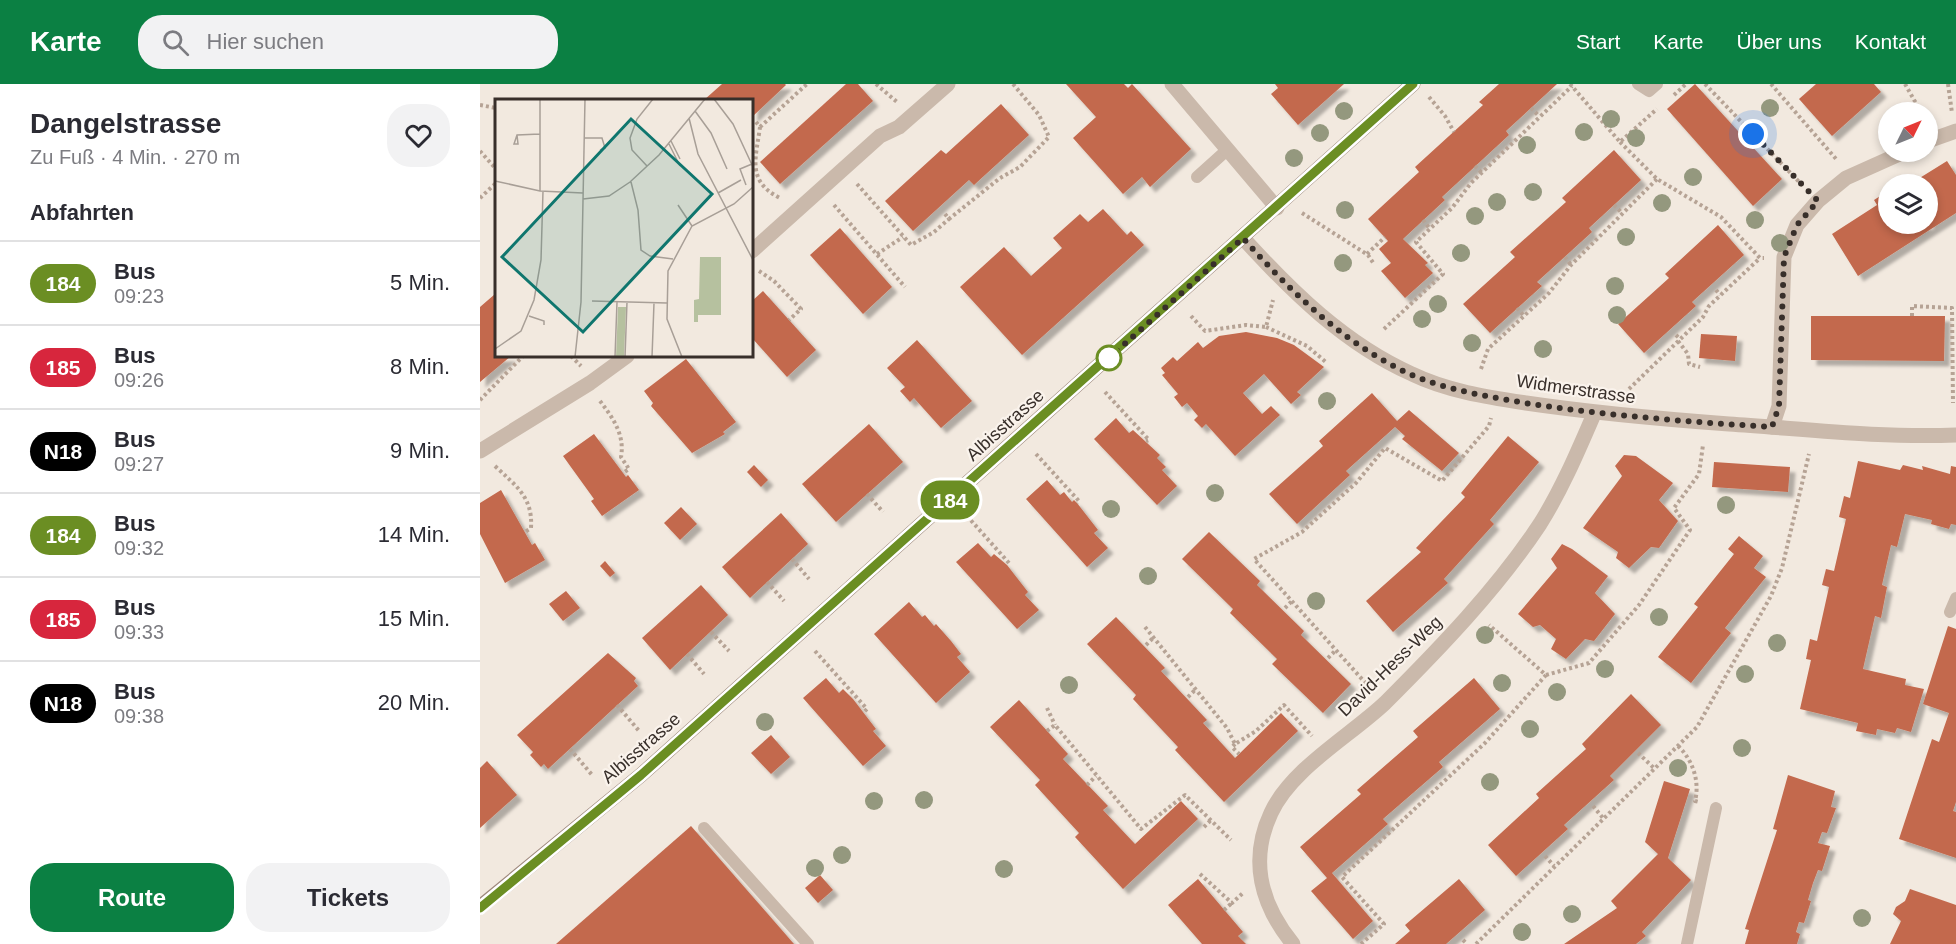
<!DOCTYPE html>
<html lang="de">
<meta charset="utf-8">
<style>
:root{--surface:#fff;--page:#f2f2f3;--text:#2b2b33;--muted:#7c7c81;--line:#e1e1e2;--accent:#0b8043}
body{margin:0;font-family:Helvetica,sans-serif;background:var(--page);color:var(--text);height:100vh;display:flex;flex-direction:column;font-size:22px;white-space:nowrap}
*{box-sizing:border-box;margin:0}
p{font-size:20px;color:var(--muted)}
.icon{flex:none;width:33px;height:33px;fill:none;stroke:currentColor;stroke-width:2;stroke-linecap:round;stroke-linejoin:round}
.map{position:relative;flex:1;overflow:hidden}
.details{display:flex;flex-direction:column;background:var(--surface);width:480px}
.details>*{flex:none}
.badge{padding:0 12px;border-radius:20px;font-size:21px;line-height:39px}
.needle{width:39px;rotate:47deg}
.controls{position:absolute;left:1398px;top:18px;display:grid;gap:12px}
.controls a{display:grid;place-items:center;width:60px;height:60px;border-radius:50%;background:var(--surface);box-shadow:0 3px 9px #0003;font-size:30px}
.you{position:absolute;width:30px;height:30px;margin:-15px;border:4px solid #fff;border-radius:50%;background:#1a73e8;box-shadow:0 0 0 9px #1a73e833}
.map>.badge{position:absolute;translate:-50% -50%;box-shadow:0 0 0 3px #fff}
h2{padding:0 30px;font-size:22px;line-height:54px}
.round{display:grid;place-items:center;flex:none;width:63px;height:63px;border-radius:24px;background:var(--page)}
.summary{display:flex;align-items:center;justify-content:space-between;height:102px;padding:0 30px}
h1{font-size:28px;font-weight:700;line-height:45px}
.cta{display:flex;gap:12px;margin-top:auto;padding:12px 30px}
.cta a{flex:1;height:69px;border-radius:24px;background:var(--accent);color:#fff;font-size:24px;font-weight:700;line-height:69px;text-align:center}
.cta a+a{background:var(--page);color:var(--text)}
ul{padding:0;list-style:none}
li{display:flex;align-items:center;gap:18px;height:84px;padding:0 30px;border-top:2px solid var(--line)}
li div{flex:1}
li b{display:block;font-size:22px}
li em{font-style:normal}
li .badge{min-width:66px;font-weight:700;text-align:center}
header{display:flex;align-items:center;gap:36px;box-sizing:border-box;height:84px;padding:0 30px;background:var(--accent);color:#fff}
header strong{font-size:28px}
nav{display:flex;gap:33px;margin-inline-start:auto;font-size:21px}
.search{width:420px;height:54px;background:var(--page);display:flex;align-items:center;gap:15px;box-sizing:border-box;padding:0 21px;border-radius:24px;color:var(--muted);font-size:22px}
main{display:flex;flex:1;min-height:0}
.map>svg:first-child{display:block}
.building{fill:#c3694d;filter:url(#shadow)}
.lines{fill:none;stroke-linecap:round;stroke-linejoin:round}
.path{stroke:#b6a395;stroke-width:4;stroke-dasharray:3 3;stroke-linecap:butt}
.service{stroke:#cab9ab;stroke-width:12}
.minor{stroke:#cab9ab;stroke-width:15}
.secondary{stroke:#9e887c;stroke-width:15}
.tree{fill:#94987e}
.line-casing{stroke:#fff;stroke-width:14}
.line{stroke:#6b8e23;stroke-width:9}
.walk{stroke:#382f2a;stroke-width:6;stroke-dasharray:0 10.8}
.stop-dot{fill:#fff;stroke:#6b8e23;stroke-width:3}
.labels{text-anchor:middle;stroke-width:4.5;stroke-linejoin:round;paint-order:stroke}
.street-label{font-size:18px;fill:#382f2a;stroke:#faf3ec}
.inset-road{fill:none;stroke:#a89f97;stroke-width:1.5}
.view{fill:#0f766e;fill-opacity:0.15;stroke:#0f766e;stroke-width:3}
.inset-edge{fill:none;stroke:#382f2a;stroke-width:3}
</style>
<header>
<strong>Karte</strong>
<div class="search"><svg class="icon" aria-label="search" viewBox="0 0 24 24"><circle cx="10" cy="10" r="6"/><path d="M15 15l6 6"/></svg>Hier suchen</div>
<nav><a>Start</a><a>Karte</a><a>Über uns</a><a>Kontakt</a></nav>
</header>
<main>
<section class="details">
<div class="summary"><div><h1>Dangelstrasse</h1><p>Zu Fuß · 4 Min. · 270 m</p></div><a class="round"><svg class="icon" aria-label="heart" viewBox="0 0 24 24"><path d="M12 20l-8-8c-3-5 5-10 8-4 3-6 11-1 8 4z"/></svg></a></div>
<h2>Abfahrten</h2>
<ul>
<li><span class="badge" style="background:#6b8e23;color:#fff">184</span><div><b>Bus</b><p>09:23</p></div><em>5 Min.</em></li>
<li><span class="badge" style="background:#d7263d;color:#fff">185</span><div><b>Bus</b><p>09:26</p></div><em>8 Min.</em></li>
<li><span class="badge" style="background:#000;color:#fff">N18</span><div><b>Bus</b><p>09:27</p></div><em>9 Min.</em></li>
<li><span class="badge" style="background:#6b8e23;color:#fff">184</span><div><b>Bus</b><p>09:32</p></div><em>14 Min.</em></li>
<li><span class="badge" style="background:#d7263d;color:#fff">185</span><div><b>Bus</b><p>09:33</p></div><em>15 Min.</em></li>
<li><span class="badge" style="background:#000;color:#fff">N18</span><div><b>Bus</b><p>09:38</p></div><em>20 Min.</em></li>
</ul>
<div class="cta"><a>Route</a><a>Tickets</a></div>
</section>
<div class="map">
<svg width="1476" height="860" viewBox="0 0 1476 860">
<defs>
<filter id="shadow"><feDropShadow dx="5.5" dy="5.5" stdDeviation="1.5" flood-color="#0004"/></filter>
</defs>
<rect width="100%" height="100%" fill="#f2e9df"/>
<!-- building -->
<g class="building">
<polygon points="242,0 305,0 306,1 272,33 272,16 224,16"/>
<polygon points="366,0 378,0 393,17 300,100 280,78"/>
<polygon points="586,0 644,0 648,4 652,0 711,65 670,103 662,93 643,110 593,54 616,33"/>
<polygon points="795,0 864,0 818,41 791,10 798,4"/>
<polygon points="1019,0 1077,0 1026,47 1029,51 962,113 965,116 923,155 948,179 945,181 953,189 925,214 901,187 911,179 899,165 908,157 888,135 939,88 935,83 1003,21 999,18"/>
<polygon points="1215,0 1302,95 1273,122 1187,25"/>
<polygon points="1336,0 1394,0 1401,8 1352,52 1319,15"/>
<polygon points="521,20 549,51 494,101 489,96 433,147 405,117 461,66 466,70"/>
<polygon points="1134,66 1161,96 1109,144 1112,148 1057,198 1062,202 1010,249 983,220 1035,173 1030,168 1086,118 1082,114"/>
<polygon points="1467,77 1476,91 1476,129 1378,192 1352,150 1397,121 1394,116 1408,107 1408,140 1448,140 1448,100 1430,100"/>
<polygon points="623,125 647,151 651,147 664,161 542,271 480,203 524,163 551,192 582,164 573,154 600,130 608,138"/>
<polygon points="1238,141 1264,171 1212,218 1216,222 1164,269 1138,240 1189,194 1185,190"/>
<polygon points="360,144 412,203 383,230 330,171"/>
<polygon points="283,207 336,266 307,293 272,254 272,217"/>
<polygon points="15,210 16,272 31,272 0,298 0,223"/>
<polygon points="1331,232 1465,232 1464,277 1331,276"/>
<polygon points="766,248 797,254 814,261 844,283 817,308 821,311 811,320 784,290 763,309 782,330 791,322 800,331 755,372 726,340 722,344 714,336 718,332 707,319 702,323 694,313 698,310 682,291 685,289 681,284 693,273 697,277 718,258 723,264 739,252"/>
<polygon points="1221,250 1257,252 1255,277 1219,274"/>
<polygon points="437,256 492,317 461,344 434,314 430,318 420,307 425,303 407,284"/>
<polygon points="206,275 256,338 243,348 245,350 212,369 171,322 173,319 164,307"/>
<polygon points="892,309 917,337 929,326 979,369 962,387 922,355 925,352 915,343 866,387 870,391 817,440 789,410 843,362 839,357"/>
<polygon points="636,334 649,349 653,346 680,371 677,374 686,383 682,386 697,402 677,421 614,355"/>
<polygon points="389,340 423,378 356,438 322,400"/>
<polygon points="114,350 146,393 148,391 159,406 122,432 111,417 114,415 83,372"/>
<polygon points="1028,352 1059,378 1010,436 1014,440 964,495 968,499 913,548 886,517 941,468 936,464 985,413 981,409"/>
<polygon points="1144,371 1156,372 1193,399 1179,416 1198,437 1179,464 1171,463 1149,484 1136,474 1138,468 1103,444 1142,392 1135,382"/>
<polygon points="1378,377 1420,386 1423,381 1443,386 1442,382 1470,390 1471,382 1476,383 1476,441 1471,440 1469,445 1451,440 1452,436 1425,430 1417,463 1411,461 1402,501 1407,503 1401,534 1395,532 1383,585 1426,595 1425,601 1444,605 1431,648 1417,644 1415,649 1397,645 1396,651 1376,647 1378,639 1320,625 1331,576 1326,575 1330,555 1337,557 1349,503 1342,501 1346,485 1354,487 1366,435 1359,433 1364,412 1370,414"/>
<polygon points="1234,378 1310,383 1308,408 1232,403"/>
<polygon points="274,381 288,396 281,403 267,388"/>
<polygon points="567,396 580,411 584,408 592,418 594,416 597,419 618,446 614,449 628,464 607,483 546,415"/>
<polygon points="21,406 52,461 55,459 65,476 25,499 0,450 0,419"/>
<polygon points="201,423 217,440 200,456 184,439"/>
<polygon points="301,429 328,460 270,514 242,483"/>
<polygon points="729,448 780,497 777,501 824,547 821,551 871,600 843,629 792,580 797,575 750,529 753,525 702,475"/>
<polygon points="1259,452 1283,472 1274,484 1286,493 1245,544 1251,549 1211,599 1178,573 1218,523 1214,520 1254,470 1248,465"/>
<polygon points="498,459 511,473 514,470 527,481 548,508 545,511 559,526 537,545 476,478"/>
<polygon points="1082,460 1092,465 1128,492 1115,509 1135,530 1114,557 1105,555 1086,575 1071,565 1076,555 1060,541 1053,543 1038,530 1077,484 1071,475"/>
<polygon points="125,477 135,489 130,493 120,482"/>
<polygon points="221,501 248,531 190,586 162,554"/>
<polygon points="86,507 100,524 83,537 69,520"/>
<polygon points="429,518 442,533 445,531 454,542 456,540 471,557 481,570 477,573 490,588 456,619 394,550"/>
<polygon points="636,533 685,584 681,587 727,636 723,639 755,674 801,629 818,647 744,718 695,666 698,663 653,615 656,611 607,560"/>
<polygon points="1468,542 1476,545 1476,718 1473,727 1476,728 1476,774 1419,755 1452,655 1459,658 1469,629 1443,620"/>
<polygon points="128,569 156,594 154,597 158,602 68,685 64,680 61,683 50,671 53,668 37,651"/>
<polygon points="346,594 359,609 363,605 373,615 396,645 393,647 406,662 383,682 323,614"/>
<polygon points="994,594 1020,625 959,678 963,683 903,735 908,740 852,789 893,837 873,855 831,807 847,794 820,763 881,710 877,706 938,653 933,647"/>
<polygon points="1151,610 1181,641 1130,692 1134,696 1084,741 1088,745 1036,792 1008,761 1059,714 1056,710 1106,665 1102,660"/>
<polygon points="539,616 588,670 583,675 628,722 623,726 655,760 701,717 718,735 643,805 595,753 599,749 555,701 560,696 510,643"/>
<polygon points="291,651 310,673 291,690 271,669"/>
<polygon points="7,677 37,711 0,744 0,684"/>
<polygon points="1308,691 1355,707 1351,723 1356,724 1347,749 1342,748 1338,759 1350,762 1342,787 1338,786 1333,799 1328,816 1331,817 1324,839 1319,838 1316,848 1320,850 1317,860 1265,860 1269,846 1265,845 1297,746 1293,745"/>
<polygon points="1184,697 1210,705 1188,774 1211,796 1162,848 1166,852 1156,860 1084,860 1137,824 1131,817 1178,770 1165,758"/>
<polygon points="211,742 314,860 76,860"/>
<polygon points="340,791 353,806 338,819 325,804"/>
<polygon points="718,795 763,848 758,852 766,860 722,860 688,821"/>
<polygon points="979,795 1005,826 966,860 915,860 930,847 925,841"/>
<polygon points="1430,805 1476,821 1476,860 1410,860 1421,837 1413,830 1416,823 1425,817"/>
</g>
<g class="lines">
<!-- path -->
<g class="path">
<polyline points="396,0 417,18"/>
<polyline points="1090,0 1140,58 1177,25"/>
<polyline points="1225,0 1324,103"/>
<polyline points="1291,0 1357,76"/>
<polyline points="1425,0 1441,28"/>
<polyline points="1468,0 1472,29"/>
<polyline points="1194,11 1206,0"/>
<polyline points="949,13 965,32 974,48"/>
<polyline points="0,21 16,24"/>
<polyline points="1051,24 1059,32"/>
<path d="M 276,38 L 280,43 C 276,74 266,97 300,114"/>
<polyline points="280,43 327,0"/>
<polyline points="1140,58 1177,95 1241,133 1280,174 1284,174"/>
<polyline points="0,67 16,85"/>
<polyline points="995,82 1003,90"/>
<polyline points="377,100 431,161 454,148 469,135"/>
<polyline points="0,114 16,99"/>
<polyline points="354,121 425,203"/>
<polyline points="1134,121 1142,129"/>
<polyline points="822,129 888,171 894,180"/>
<polyline points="465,130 469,135 520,94 540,83 569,53 559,31 533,0"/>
<polyline points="943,136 950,145"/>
<polyline points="397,170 423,153"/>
<polyline points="887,170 905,153"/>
<polyline points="1085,173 1091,181"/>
<polyline points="279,187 294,197 321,225 309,236"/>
<polyline points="1236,206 1240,211"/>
<polyline points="1037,224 1045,233"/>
<polyline points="711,232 725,247 766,241 786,243 793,216"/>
<polyline points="1432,232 1432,222 1472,224 1473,319"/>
<polyline points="786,243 827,262 847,279"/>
<polyline points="904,245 963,190 936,158 972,124 991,99 1092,2"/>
<polyline points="1196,251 1200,255"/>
<polyline points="1198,257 1208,270 1209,280 1220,283"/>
<polyline points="91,272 101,282"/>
<polyline points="1001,285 1008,265 1069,209 1091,181 1177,95"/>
<polyline points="1149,305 1223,233 1229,222 1280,174"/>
<polyline points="625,308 669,356 666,357"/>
<polyline points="0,316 43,272"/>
<path d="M 120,317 C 133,334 145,351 141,373 L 149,385 L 143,389"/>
<polyline points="556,370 599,417 597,419"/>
<path d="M 15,382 C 36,402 53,413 51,444 L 45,448"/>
<polyline points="387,410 403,428"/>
<polyline points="487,432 529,479 527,481"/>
<polyline points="312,475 329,495"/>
<polyline points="287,498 304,517"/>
<polyline points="805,524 812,517"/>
<polyline points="665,543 747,644 755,660 776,647 804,621 832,652"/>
<polyline points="231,548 249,567"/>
<polyline points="666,561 673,554"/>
<polyline points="335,567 387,625 384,628"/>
<polyline points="207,570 224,590"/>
<polyline points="848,574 856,566"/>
<polyline points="1066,591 1109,579 1159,521 1210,446 1194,424 1219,390 1223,361"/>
<polyline points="890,604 774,475 822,448 876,399 905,364 962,397 1009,342 1011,334"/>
<polyline points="708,613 716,605"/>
<polyline points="137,621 160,648"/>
<polyline points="567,624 575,641"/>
<polyline points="567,647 575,641 661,745 705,711 751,756"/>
<polyline points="755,660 752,663 759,670"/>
<path d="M 1198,662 C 1213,676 1220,698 1215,717 L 1219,718"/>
<polyline points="90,665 113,692"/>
<polyline points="1158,669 1175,685"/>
<polyline points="607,701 616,692"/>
<polyline points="1113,722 1123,734"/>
<polyline points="724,743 731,736"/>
<polyline points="1065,772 1074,782"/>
<polyline points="720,790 752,819 764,808"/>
<polyline points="744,826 752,819"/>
<polyline points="983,856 987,860"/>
<polyline points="881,860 904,840 862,793 1005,659 1066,591 1009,541"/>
<polyline points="996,860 1217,643 1291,512 1302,484 1329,370"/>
</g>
<!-- service -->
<g class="service">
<polyline points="1158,0 1169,7 1177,0"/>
<polyline points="717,93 747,66"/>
<polyline points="1470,528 1476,514"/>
<polyline points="224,744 328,860"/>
<polyline points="1207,860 1236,724"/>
</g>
<!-- minor -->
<g class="minor">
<polyline points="692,0 797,124"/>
<polyline points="1448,57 1476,47"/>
<path d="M 763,154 C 812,208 865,260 932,290 C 967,307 1007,313 1046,319 C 1114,329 1181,335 1249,340 C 1325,345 1400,354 1476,351"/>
<polyline points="272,167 400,52 419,43 468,0"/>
<polyline points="1292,343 1299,322 1304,173 1317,141 1338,117 1366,94 1424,68"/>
<polyline points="0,367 110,299 147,272"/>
<path d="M 813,860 C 781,821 769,776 791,729 C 811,685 870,652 905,619 C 960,564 1017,505 1060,440 C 1082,405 1098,367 1114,330"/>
</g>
<!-- secondary -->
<polyline class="secondary" points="0,823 161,691 933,0"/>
</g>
<!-- trees -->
<g class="tree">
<circle cx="1290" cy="24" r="9"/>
<circle cx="864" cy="27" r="9"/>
<circle cx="1131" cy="35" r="9"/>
<circle cx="1104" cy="48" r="9"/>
<circle cx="840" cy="49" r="9"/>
<circle cx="1156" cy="54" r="9"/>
<circle cx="1047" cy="61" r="9"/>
<circle cx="814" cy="74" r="9"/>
<circle cx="1213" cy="93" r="9"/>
<circle cx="1053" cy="108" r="9"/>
<circle cx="1017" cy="118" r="9"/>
<circle cx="1182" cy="119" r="9"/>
<circle cx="865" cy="126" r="9"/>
<circle cx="995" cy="132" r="9"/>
<circle cx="1275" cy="136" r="9"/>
<circle cx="1146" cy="153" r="9"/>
<circle cx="1300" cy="159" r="9"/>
<circle cx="981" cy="169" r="9"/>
<circle cx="863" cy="179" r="9"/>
<circle cx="1135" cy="202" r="9"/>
<circle cx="958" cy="220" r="9"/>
<circle cx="1137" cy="231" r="9"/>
<circle cx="942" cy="235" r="9"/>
<circle cx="992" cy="259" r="9"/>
<circle cx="1063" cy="265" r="9"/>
<circle cx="847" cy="317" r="9"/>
<circle cx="735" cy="409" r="9"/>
<circle cx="1246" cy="421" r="9"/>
<circle cx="631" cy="425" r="9"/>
<circle cx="668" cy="492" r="9"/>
<circle cx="836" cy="517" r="9"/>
<circle cx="1179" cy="533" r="9"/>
<circle cx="1005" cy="551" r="9"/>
<circle cx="1297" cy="559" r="9"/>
<circle cx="1125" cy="585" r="9"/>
<circle cx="1265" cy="590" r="9"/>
<circle cx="1022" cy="599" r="9"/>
<circle cx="589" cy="601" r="9"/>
<circle cx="1077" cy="608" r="9"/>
<circle cx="285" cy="638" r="9"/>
<circle cx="1050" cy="645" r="9"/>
<circle cx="1262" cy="664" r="9"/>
<circle cx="1198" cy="684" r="9"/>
<circle cx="1010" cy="698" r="9"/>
<circle cx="444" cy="716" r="9"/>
<circle cx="394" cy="717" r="9"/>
<circle cx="362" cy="771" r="9"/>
<circle cx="335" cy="784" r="9"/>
<circle cx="524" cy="785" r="9"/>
<circle cx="1092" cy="830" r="9"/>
<circle cx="1382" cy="834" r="9"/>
<circle cx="1042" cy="848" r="9"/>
</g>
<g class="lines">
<defs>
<polyline id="line" points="0,824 161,691 933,0"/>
</defs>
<!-- line casing -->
<use href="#line" class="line-casing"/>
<!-- line -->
<use href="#line" class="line"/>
<!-- walk -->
<path class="walk" d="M 629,274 L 763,154 C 811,208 865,261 932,291 C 970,307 1011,313 1051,320 C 1131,332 1211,338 1292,343 L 1299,322 L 1304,173 L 1317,141 L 1338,117 L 1273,50"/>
</g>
<!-- markers -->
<circle class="stop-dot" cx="629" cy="274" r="12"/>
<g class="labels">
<!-- street labels -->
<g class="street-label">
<text transform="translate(1096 305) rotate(8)" y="6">Widmerstrasse</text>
<text transform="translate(525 341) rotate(-42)" y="6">Albisstrasse</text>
<text transform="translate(910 582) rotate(-44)" y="6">David-Hess-Weg</text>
<text transform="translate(161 664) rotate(-41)" y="6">Albisstrasse</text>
</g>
</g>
<!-- overview -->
<g transform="translate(15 15)">
<rect width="258" height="258" fill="#f2e9df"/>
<path d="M 205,158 L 226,158 L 226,216 L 203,216 L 203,223 L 199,223 L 199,201 L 204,200 ZM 123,208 L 131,208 L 129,258 L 121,258 Z" fill="#b6c19f"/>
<path class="inset-road" d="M 219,0 L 238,25 L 258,68M 200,12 L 216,34 L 232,70M 194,19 L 203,55 L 258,161M 22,36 L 23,45 L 19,45 L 22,36 L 45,35M 89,39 L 107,39 L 110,49 L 105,51M 176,42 L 185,60M 174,45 L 185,67M 152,67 L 137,51 L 135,39 L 142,20 L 158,0M 0,82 L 45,92 L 88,94M 136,83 L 143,111 L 146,151 L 155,157 L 178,160M 251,86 L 245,70 L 257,65M 45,92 L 45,0M 223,94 L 246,81M 88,100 L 114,97 L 135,83 L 164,56 L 210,0M 183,106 L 197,127M 97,202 L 172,204M 34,217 L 49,222 L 49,226M 0,250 L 26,232 L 39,201 L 46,161 L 48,92M 80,258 L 86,203 L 90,0M 120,258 L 122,203M 130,258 L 132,203M 157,258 L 159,204M 187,258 L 172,220 L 173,172 L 197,127 L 239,105 L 258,88"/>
<path class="view" d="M 136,20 L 217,95 L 88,233 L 7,158 Z"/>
<rect width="258" height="258" class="inset-edge"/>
</g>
</svg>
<div class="controls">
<a><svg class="needle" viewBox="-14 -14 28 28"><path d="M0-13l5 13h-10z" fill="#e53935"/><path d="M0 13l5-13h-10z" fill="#7c7c81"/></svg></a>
<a><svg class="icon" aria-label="layers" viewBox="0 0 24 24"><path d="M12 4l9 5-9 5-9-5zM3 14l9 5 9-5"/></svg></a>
</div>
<div class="you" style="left:1273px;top:50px"></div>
<b class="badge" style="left:470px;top:416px;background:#6b8e23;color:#fff">184</b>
</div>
</main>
